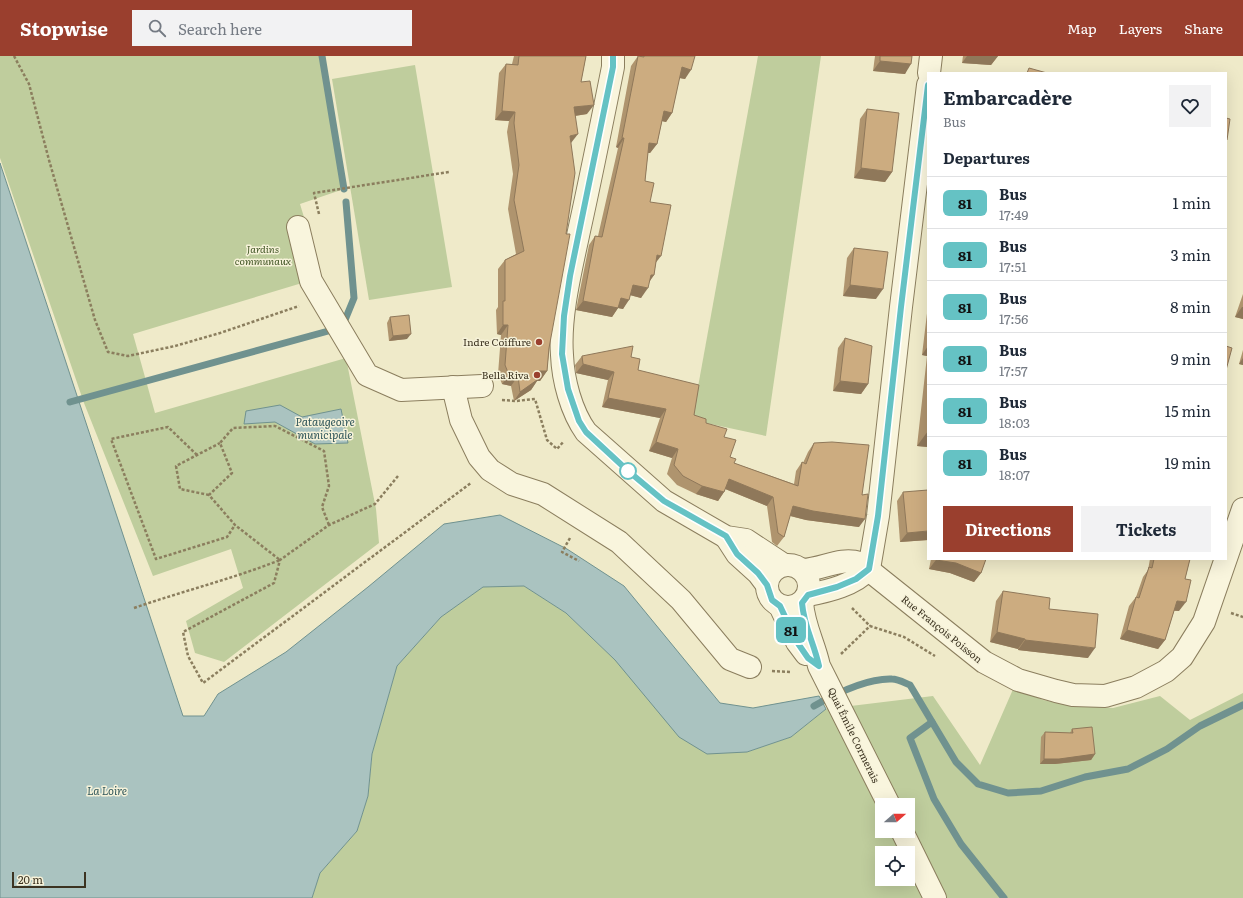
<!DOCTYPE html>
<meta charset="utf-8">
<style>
:root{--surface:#fff;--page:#f2f2f3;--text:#1f2937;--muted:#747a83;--line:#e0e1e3;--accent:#9a3f2e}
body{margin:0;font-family:Literata,serif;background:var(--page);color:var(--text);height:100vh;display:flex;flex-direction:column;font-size:15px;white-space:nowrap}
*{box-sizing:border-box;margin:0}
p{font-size:13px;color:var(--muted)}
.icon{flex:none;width:22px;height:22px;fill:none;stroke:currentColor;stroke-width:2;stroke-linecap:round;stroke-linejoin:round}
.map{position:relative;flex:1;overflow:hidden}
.panel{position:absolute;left:927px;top:16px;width:300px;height:488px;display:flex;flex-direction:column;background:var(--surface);border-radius:0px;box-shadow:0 4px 16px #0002}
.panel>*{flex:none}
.badge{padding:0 8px;border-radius:6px;font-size:14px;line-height:26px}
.needle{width:26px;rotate:69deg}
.controls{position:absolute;left:875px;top:742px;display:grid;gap:8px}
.controls a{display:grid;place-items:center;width:40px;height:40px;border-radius:0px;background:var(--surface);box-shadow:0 4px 16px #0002;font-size:20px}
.scale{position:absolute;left:12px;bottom:10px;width:74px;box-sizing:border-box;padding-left:4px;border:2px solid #3c3321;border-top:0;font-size:11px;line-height:14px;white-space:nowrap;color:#3c3321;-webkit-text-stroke:3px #f6f2d9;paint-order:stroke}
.map>.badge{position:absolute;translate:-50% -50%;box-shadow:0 0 0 2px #fff}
h2{padding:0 16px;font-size:15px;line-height:36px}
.round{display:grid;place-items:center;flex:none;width:42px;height:42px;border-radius:0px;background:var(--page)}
.head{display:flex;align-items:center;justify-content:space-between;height:68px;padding:0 16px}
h1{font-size:19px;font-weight:700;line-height:30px}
.action{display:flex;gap:8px;margin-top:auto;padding:8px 16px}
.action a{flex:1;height:46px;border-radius:0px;background:var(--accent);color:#fff;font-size:16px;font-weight:700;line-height:46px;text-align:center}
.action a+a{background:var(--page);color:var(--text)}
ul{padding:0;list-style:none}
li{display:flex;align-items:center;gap:12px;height:52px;padding:0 16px;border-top:1px solid var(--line)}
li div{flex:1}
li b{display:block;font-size:15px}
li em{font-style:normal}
li .badge{min-width:44px;font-weight:700;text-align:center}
header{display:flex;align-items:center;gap:24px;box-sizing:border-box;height:56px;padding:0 20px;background:var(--accent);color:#fff}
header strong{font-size:19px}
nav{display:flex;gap:22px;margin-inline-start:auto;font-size:14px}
.search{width:280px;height:36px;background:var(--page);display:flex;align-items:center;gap:10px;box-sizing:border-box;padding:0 14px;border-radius:0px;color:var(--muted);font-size:15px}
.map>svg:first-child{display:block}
.green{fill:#bfcd9d;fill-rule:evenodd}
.water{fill:#aac3c0;stroke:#70928f}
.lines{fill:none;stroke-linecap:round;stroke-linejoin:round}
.stream{stroke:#70928f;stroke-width:7}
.minor-casing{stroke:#8b7e5e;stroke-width:24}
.path{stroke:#8b7e5e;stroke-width:2.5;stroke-dasharray:3 2;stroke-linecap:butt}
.minor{stroke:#f9f5dd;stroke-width:22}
.wall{fill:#af946e}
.shaded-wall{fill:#8f785a}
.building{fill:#ccac80;stroke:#8f785a}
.line-casing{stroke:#fff;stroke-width:9}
.line{stroke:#65c2c4;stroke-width:6}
.poi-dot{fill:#9a3f2e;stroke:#f6f2d9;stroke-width:1.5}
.stop-dot{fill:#fff;stroke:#65c2c4;stroke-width:2}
.labels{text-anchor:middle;stroke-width:3;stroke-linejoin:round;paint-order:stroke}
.park-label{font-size:10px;font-style:italic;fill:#445828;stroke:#f6f2d9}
.poi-label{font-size:10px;fill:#3c3321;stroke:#f6f2d9;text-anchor:end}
.street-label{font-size:10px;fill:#3c3321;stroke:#f6f2d9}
.water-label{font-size:11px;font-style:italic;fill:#31575b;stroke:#f6f2d9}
</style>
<header>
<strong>Stopwise</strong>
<div class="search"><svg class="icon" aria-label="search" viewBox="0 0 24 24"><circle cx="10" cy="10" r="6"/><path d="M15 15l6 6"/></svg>Search here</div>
<nav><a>Map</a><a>Layers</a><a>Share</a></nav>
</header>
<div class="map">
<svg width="1243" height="842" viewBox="0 0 1243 842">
<rect width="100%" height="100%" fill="#efeac9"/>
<!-- green -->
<g class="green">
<polygon points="0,0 322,0 344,133 300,148 322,221 133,278 155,357 346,302 376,453 379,487 224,606 195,597 186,565 243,532 231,493 153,520 84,347 0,102"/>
<polygon points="758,0 821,0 766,380 692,364"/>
<polygon points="415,9 452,231 369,244 332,23"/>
<path d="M 524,530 L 566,557 L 615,604 L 747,696 L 791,681 L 826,653 L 933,640 L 980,709 L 1014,631 L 1043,644 L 1066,649 L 1113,652 L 1160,640 L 1190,664 L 1243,637 L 1243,842 L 312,842 L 320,817 L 357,775 L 368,740 L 372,698 L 397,610 L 441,561 L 483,531 ZM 882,749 L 908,749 L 908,775 L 882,775 ZM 882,797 L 908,797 L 908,823 L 882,823 Z"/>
</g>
<!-- water -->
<g class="water">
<polygon points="0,107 183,660 204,660 218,638 286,596 368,531 444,468 500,459 567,493 624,530 720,647 753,652 819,640 826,653 791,681 747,696 707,698 679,681 615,604 566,557 524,530 483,531 441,561 397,610 372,698 368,740 357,775 320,817 312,842 0,842"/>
<polygon points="280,349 302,361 341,353 348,387 315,388 275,366 244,368 246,355"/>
</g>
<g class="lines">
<!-- stream -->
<g class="stream">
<polyline points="322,0 344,133"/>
<polyline points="345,264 354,242 346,146"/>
<polyline points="70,346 332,274"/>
<path d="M 814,650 C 835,638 868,622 892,623 C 898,623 905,627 910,629 L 956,706 L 978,728 L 1008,737 L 1041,735 L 1085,721 L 1128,713 L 1167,693 L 1200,670 L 1243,649"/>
<polyline points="932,666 910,682 934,743 961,788 1004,842"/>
</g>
<defs>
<g id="minor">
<path d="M 613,0 L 613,11 C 602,66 591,121 579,175 C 571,213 559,260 562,299 C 563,324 571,355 586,376 L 664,445 L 726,481 L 746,484 L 784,509"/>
<polyline points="929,17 931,0"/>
<polyline points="298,171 311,225 367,319 401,334 482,330"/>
<polyline points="453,331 461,364 479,401 490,414 512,428 543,438 619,486 681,544 730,603 750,611"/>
<polyline points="726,481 737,498 758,517 767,529"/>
<circle cx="788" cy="530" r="21"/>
<polyline points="869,513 878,460 901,251 928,29"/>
<path d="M 803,514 C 823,513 840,501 860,507 L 984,606 L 1018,624 L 1056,635 L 1073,639 L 1105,640 L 1136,631 L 1166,615 L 1182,601 L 1204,566 L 1243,453"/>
<path d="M 808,539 C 829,535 854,529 869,513"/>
<path d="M 802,547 C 804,571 814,587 819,610 L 889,749"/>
<polyline points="780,550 797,586 806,598"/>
<polyline points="902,775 935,842"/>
</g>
</defs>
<!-- minor casing -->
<use href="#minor" class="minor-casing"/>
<!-- path -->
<g class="path">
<polyline points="14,0 29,28 49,104 95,264 108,296 128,300 175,290 220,277 299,250"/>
<polyline points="319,158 314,137 449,116"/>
<polyline points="502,344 516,345 535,343 547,384 557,393 564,385"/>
<polyline points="197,399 168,371 111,383 156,503 227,481 235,469"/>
<polyline points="398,420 375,448 329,469 280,504 274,527 183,576 188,600 203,627 471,427"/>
<polyline points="209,439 180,433 176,410 220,387"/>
<polyline points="570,482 562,496 579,505"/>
<path d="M 134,552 C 183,535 232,523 280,504 L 235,469 L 209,439 L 232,417 L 220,387 L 233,372 L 275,370 L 324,395 L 329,430 L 322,451 L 329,469"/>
<polyline points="852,552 870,570"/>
<polyline points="1231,557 1243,561"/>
<polyline points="841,598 870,570 904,581 935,600"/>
<polyline points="772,615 791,616"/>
</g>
<!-- minor -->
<use href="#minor" class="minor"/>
</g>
<!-- wall -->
<g class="wall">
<polygon points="514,0 586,0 581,26 587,58 575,60 571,87 547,315 540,325 537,325 531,334 514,345 511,330 502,328 498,318 501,279 497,278 496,254 498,251 498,213 505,204 516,198 508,153 513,118 507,76 509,65 495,64 499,17 506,8 512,8"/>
<polygon points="638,0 695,0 685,23 679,22 672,57 666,66 662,65 657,88 650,97 648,97 645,125 650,146 656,206 654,219 649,226 641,242 630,239 623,253 618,252 612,261 576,254 589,189 595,180 598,180 618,92 616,91 631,10"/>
<polygon points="875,0 912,0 905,18 873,15"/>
<polygon points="963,0 998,0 991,9 962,7"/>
<polygon points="867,53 892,116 885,126 854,122 860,63"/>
<polygon points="854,192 876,243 843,240 847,202"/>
<polygon points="1243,238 1243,263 1235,261"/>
<polygon points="928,249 928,391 917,390 927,300 922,299"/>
<polygon points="390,261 407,283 389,285 387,267"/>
<polygon points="845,282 868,328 861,338 833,335 838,292"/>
<polygon points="1243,294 1243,309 1239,308"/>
<polygon points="582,300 631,301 638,314 694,359 706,367 724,381 730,401 734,407 794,428 796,415 802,406 803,407 808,396 814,387 862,439 859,471 806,464 790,460 784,481 777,490 772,486 767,450 725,433 724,436 718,445 696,438 677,429 667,418 672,402 649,395 660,362 602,351 608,324 576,317 575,309"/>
<polygon points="903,436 928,484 900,486 897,445"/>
<polygon points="931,503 986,503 981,517 974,526 950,517 929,513"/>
<polygon points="1150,503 1190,503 1185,523 1179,555 1174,555 1165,584 1158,593 1120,583 1129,550 1136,541 1143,521 1148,514"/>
<polygon points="1003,535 1049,553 1088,602 1018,594 1018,593 990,586 996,545"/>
<polygon points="1072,673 1095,698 1091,704 1055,708 1040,708 1041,681 1045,676 1070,677"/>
</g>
<!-- shaded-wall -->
<g class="shaded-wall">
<polygon points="967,0 998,0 991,9 962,7"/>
<polygon points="880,5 911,8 905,18 873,15"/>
<polygon points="682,11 691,14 685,23 675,21"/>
<polygon points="594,49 587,58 567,61 574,51"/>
<polygon points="502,55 515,56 509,65 495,64"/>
<polygon points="664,55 672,57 666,66 657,64"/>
<polygon points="578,78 571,87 570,80"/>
<polygon points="622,82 624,82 618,92 616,91"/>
<polygon points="649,87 657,88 650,97 643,96"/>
<polygon points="861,112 892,116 885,126 854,122"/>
<polygon points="657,199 661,200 654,209"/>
<polygon points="651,219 654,219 647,229"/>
<polygon points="633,229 648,232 641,242 626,238"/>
<polygon points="850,229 883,233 876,243 843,240"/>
<polygon points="621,242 629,244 623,253 618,252 612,261 576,254 583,245"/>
<polygon points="1242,251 1243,251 1243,263 1235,261"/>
<polygon points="503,269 508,269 501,279 497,278"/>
<polygon points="411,278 407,283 389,285 393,280"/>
<polygon points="928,290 928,298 927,300 922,299"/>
<polygon points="1243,302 1243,309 1239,308"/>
<polygon points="583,308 614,316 608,324 576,317"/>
<polygon points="539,315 547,315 540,325 537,325 531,334 514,345 520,336"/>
<polygon points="509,319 518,320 511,330 502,328"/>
<polygon points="840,325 868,328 861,338 833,335"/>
<polygon points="608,342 666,353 660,362 602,351"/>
<polygon points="928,375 928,391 917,390"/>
<polygon points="656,386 678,393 672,402 649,395"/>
<polygon points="729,423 773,441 767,450 723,432"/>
<polygon points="702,430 724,436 718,445 696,438"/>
<polygon points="793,450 865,463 859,471 806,464 787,459"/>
<polygon points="928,475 928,484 900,486 907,477"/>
<polygon points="936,504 956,507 981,517 974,526 950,517 929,513"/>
<polygon points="1177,545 1186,546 1179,555 1171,554"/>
<polygon points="1127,574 1165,584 1158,593 1120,583"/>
<polygon points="997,576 1025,583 1018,593 990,586"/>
<polygon points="1025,584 1095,592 1088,602 1018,594"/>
<polygon points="1095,698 1091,704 1055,708 1040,708 1044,703"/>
</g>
<!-- building -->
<g class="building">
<polygon points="519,0 586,0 581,26 590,25 594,49 574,51 578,78 570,80 575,117 566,178 570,178 549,292 547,315 539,315 537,324 520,336 518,320 509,319 505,309 508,269 503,269 503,245 505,245 505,204 524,195 514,144 519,109 514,67 515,56 502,55 506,8 518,9"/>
<polygon points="638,0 644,1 644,0 695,0 691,14 682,11 672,57 664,55 657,88 649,87 645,125 654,127 650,146 671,149 661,200 657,199 654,219 651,219 648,232 633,229 629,244 621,242 618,252 583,245 595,180 602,181 624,82 622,82"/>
<polygon points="880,0 912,0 911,8 880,5"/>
<polygon points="1029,12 1047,17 1027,17"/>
<polygon points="867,53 899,57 892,116 861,112"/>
<polygon points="1226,62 1230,63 1227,84 1226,84"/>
<polygon points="854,192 888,196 883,233 850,229"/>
<polygon points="409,259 411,278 393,280 390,261"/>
<polygon points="845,282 872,290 868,328 840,325"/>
<polygon points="633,290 631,301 640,303 638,314 699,329 694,359 706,363 706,367 727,373 724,381 736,384 730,401 736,403 734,407 798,430 802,406 806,408 814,387 832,386 869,389 862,439 868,438 865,463 813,455 793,450 784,481 778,477 773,441 729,423 724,436 702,430 683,420 674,409 678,393 656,386 666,353 608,342 614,316 583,308 582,300"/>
<polygon points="1226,290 1232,292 1226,314"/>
<polygon points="928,434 928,475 907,477 903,436"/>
<polygon points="936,503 986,503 981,517 956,507 936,504"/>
<polygon points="1154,503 1190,503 1185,523 1191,524 1186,546 1177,545 1165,584 1127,574 1136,541 1139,542 1149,511 1152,512"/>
<polygon points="1003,535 1050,542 1049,553 1098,558 1095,592 1025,584 1025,583 997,576"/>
<polygon points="1092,671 1095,698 1059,703 1044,703 1045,676 1073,677 1072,673"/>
</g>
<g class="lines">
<defs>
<path id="line" d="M 613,0 L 613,11 L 570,220 L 564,260 L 562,298 L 568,333 L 579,365 L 586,376 L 627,414 L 664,445 L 726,480 L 737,498 L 758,517 L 767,529 L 772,544 L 780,550 L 797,586 L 808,602 L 819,610 C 814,587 804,571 802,547 L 808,539 L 837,531 L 856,523 L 869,513 L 878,460 L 901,251 L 928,29"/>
</defs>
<!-- line casing -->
<use href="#line" class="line-casing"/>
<!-- line -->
<use href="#line" class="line"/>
</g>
<!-- markers -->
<g class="poi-dot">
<circle cx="539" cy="286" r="4"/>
<circle cx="537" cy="319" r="4"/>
</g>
<circle class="stop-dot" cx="628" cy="415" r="8"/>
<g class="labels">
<!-- park labels -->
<g class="park-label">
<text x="263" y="197">Jardins<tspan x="263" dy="12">communaux</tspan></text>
</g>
<!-- poi labels -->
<g class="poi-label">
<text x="531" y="290">Indre Coiffure</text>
<text x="529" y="323">Bella Riva</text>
</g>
<!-- street labels -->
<g class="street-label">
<text transform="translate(942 573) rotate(39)" y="4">Rue François Poisson</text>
<text transform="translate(854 679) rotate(64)" y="4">Quai Émile Cormerais</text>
</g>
<!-- water labels -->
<g class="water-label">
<text x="325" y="370">Pataugeoire<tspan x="325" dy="13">municipale</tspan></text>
<text x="107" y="739">La Loire</text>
</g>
</g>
</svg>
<div class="controls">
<a><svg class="needle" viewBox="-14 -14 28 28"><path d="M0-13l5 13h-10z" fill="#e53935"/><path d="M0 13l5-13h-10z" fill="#747a83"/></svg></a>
<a><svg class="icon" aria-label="locate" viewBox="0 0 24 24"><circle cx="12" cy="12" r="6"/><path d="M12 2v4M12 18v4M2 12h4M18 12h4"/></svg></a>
</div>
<div class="scale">20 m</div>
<b class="badge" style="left:791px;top:574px;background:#65c2c4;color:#111">81</b>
<section class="panel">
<div class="head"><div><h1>Embarcadère</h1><p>Bus</p></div><a class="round"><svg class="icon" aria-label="heart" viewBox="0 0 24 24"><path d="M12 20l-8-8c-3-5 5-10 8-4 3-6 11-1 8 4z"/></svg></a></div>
<h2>Departures</h2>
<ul>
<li><span class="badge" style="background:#65c2c4;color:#111">81</span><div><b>Bus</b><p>17:49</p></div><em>1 min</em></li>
<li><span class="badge" style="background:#65c2c4;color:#111">81</span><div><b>Bus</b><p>17:51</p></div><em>3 min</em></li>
<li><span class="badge" style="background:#65c2c4;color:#111">81</span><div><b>Bus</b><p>17:56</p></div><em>8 min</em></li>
<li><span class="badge" style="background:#65c2c4;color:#111">81</span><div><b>Bus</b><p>17:57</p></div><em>9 min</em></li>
<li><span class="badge" style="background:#65c2c4;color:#111">81</span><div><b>Bus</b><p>18:03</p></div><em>15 min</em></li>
<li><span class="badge" style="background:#65c2c4;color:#111">81</span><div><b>Bus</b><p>18:07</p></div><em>19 min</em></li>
</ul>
<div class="action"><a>Directions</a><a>Tickets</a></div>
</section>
</div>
